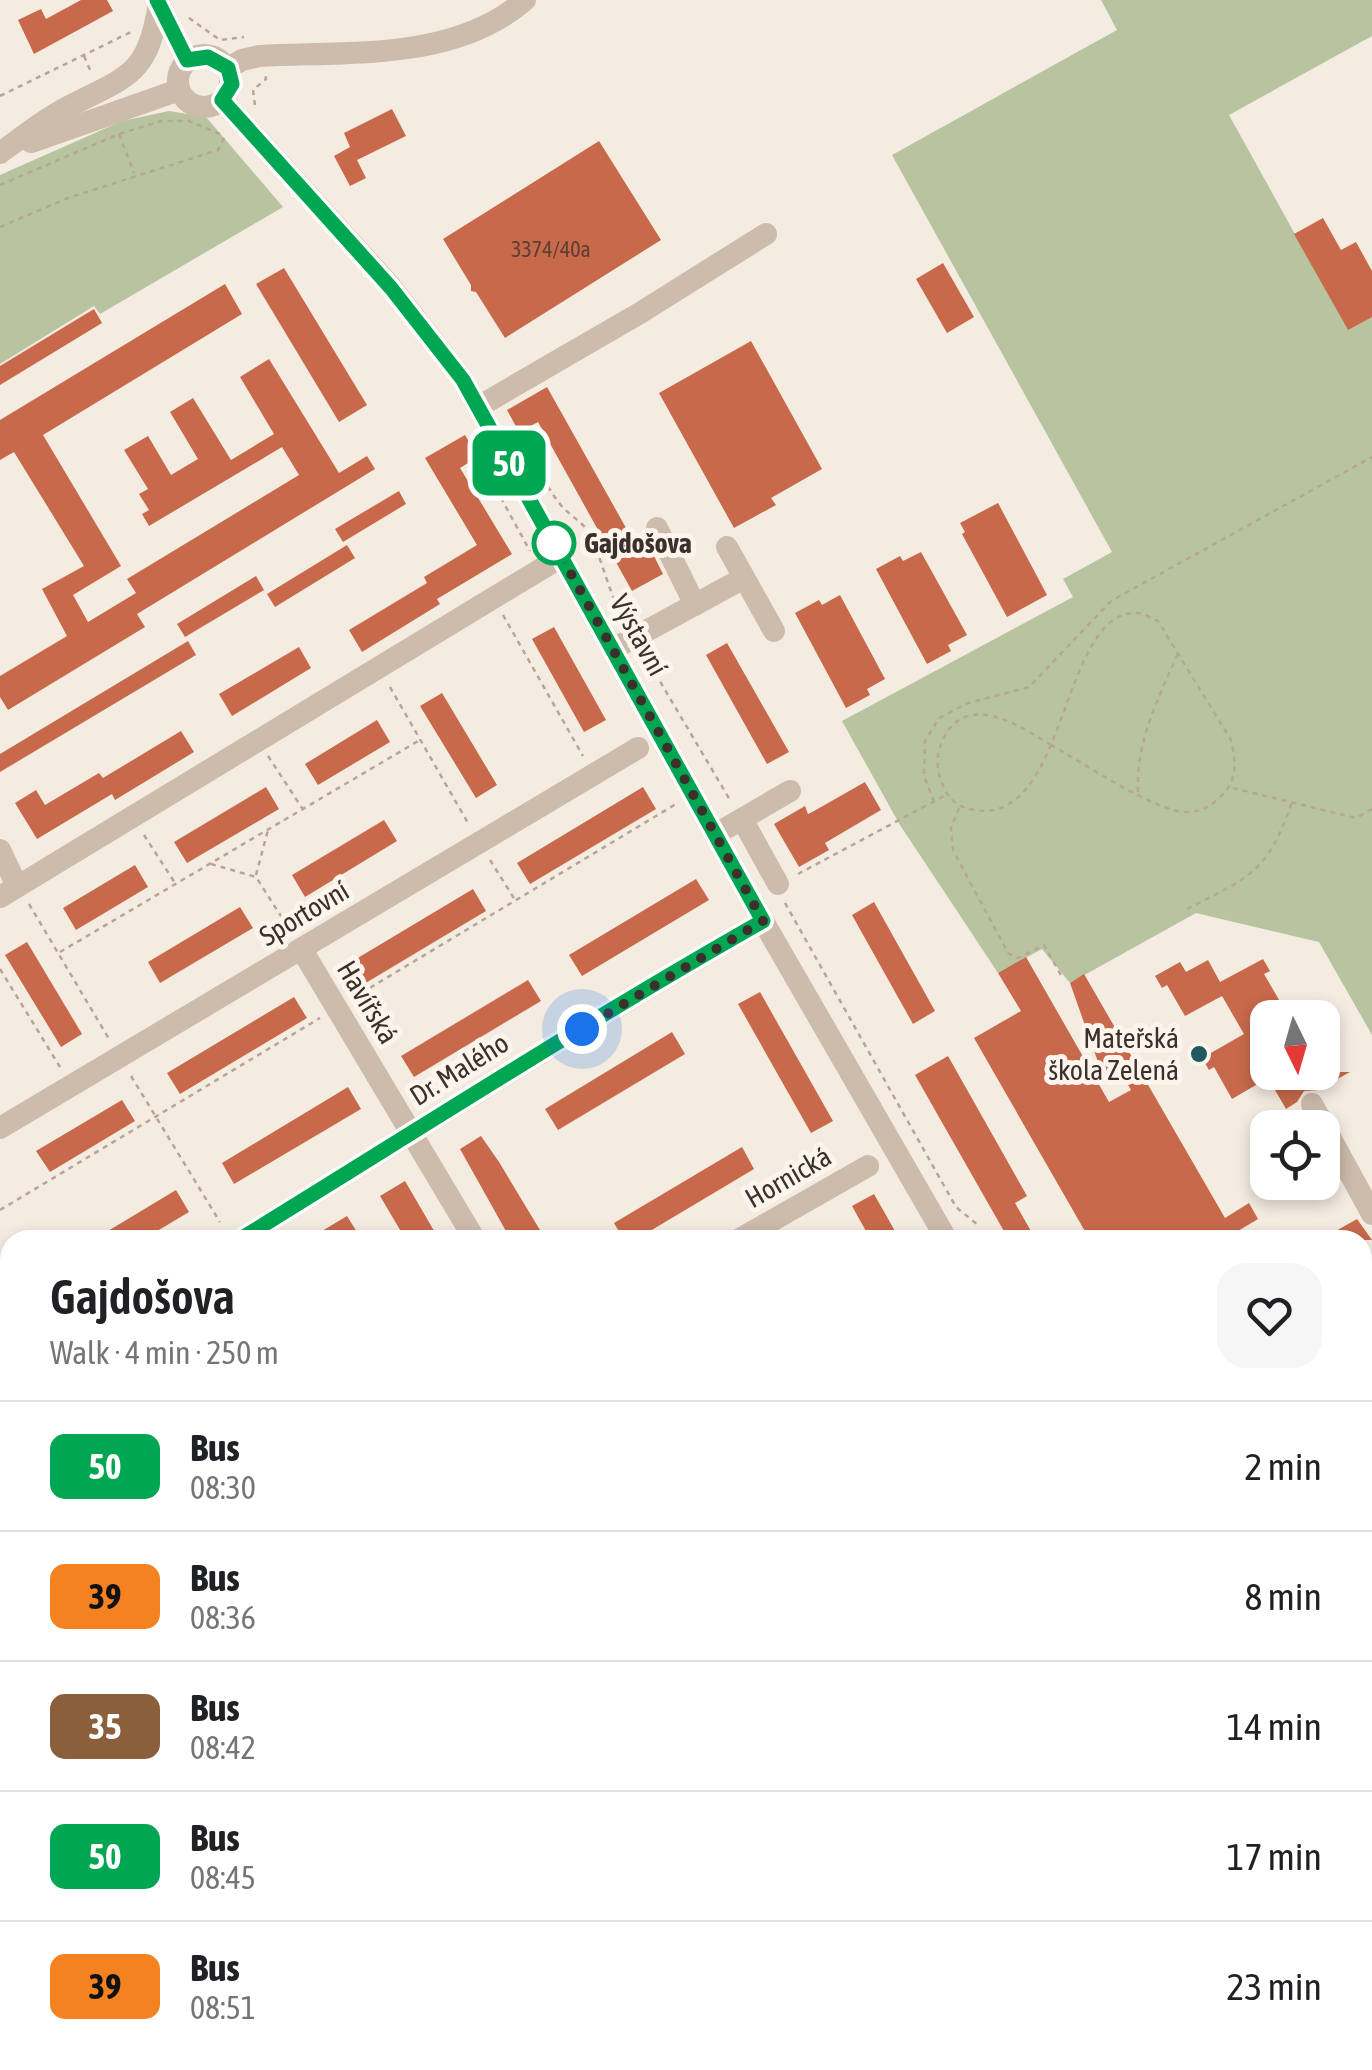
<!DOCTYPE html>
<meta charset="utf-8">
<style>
:root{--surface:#fff;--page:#f6f6f6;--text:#202124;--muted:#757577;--line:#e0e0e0}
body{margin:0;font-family:"Asap Condensed",sans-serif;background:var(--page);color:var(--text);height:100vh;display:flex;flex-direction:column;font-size:38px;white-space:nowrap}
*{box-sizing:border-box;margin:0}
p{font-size:32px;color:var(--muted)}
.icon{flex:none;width:55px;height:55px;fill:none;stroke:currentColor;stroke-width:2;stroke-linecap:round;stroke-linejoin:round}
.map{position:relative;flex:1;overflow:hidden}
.drawer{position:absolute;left:0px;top:1230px;width:1372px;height:840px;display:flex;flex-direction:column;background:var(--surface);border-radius:30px 30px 0 0;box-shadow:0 5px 15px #0003}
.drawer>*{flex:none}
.badge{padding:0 20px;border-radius:15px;font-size:35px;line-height:65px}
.needle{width:65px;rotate:175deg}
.fabs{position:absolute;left:1250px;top:1000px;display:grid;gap:20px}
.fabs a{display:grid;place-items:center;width:90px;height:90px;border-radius:20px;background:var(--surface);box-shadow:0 5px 15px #0003;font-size:50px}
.you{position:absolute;width:50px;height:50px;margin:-25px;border:8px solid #fff;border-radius:50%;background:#1a73e8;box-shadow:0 0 0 15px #1a73e833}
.map>.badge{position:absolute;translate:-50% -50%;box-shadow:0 0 0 5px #fff}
.round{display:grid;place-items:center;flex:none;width:105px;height:105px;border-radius:30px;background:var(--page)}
.head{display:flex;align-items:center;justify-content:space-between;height:170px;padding:0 50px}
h1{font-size:48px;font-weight:600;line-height:75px}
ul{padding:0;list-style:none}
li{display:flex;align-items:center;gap:30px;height:130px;padding:0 50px;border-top:2px solid var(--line)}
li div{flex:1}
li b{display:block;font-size:38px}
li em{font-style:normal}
li .badge{min-width:110px;font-weight:700;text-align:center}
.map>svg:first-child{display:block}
.green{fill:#b8c4a0}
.building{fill:#c8694b}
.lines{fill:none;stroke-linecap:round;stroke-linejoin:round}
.path{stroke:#b9a596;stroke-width:2.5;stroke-dasharray:5 5;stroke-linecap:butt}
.minor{stroke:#cdbbac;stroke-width:22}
.line-casing{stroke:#fff;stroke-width:22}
.line{stroke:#00a651;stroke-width:15}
.walk{stroke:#3b302b;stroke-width:10;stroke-dasharray:0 18}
.stop-dot{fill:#fff;stroke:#00a651;stroke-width:5}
.poi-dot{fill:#1f5a5e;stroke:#fbf5ee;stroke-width:4}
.labels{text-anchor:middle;stroke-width:10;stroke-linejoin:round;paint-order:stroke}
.number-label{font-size:22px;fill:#5e3e33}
.stop-label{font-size:28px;font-weight:bold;fill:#3b302b;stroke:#fbf5ee;text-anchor:start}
.street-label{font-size:28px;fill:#3b302b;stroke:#fbf5ee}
.poi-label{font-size:28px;fill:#3b302b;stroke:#fbf5ee;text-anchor:end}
</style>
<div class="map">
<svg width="1372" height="2070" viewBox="0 0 1372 2070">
<rect width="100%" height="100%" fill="#f4ebe1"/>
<!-- green -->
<g class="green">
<polygon points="1101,0 1372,0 1372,36 1229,115 1347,328 1372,315 1372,1035 1319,942 1196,913 1070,983 1042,949 998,973 900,825 842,721 1073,597 1063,579 1112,552 892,155 1117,30"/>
<polygon points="169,111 206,117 283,207 100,314 94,306 0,364 0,175 122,121"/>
<polygon points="1362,1704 1372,1722 1372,1863 1363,1868"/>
</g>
<!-- building -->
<g class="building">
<polygon points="81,0 107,0 113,11 34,54 18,20 41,9 46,19"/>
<polygon points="392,109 406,136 357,160 366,178 350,186 334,156 350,147 344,133"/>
<polygon points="599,141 661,240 505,338 476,292 471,291 471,285 443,239"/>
<polygon points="1323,218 1341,250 1356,242 1372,271 1372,317 1348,330 1294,234"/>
<polygon points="943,263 974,317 947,333 916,279"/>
<polygon points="284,268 367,405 339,422 256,284"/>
<polygon points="225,284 242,314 43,435 121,566 73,595 88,622 136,593 127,579 299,475 282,447 149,526 142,514 149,510 139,494 148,489 124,450 148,436 171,475 198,459 170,412 193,398 231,460 274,434 240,377 269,359 339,473 367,456 375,469 137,614 145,627 8,710 0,697 0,676 67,636 42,589 84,566 14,452 0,460 0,420"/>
<polygon points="94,309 102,323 0,385 0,366"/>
<polygon points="751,341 822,469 771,498 776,505 734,528 659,393"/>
<polygon points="547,387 639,551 649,546 663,574 632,591 538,422 519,432 507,410"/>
<polygon points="465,435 478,457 460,468 512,554 437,599 440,604 362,652 349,630 427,583 424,577 477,545 425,458"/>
<polygon points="399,491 406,504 343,542 335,529"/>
<polygon points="998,503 1047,595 1007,617 962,534 965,532 960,523"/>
<polygon points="347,545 355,558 275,607 267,594"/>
<polygon points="921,552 967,635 948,645 951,651 927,664 876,569 900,556 903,561"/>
<polygon points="256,576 264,590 185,637 177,624"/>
<polygon points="840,595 885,679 867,689 870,695 846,708 795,613 819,600 822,605"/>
<polygon points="554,627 606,720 584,732 532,639"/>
<polygon points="188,641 196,655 0,772 0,754"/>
<polygon points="727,643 789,752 767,764 706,655"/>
<polygon points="299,647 311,668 232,716 219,694"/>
<polygon points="442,693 497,785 476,798 420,706"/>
<polygon points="377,720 390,742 318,785 305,764"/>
<polygon points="181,731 194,752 115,800 112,794 37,839 15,803 36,790 45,805 99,773 103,778"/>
<polygon points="865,782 881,810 830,840 825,843 829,850 799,867 774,824 805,806 808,814 814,811"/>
<polygon points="266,787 279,809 187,863 174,842"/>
<polygon points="643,787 656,809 530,884 517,863"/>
<polygon points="384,820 397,841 305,897 292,875"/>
<polygon points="135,865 148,887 76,930 63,908"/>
<polygon points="696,879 709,900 582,976 569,955"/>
<polygon points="473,889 486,911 359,987 346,965"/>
<polygon points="874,902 935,1011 913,1024 852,915"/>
<polygon points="240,907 253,928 160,983 148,962"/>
<polygon points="27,942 82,1034 61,1047 5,955"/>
<polygon points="1026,957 1109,1102 1131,1090 1118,1067 1103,1076 1070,983 1084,974 1225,1218 1249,1203 1258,1219 1223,1240 1090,1240 974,1038 1021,1011 998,973"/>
<polygon points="1263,959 1270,971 1264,974 1282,1005 1257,1019 1267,1035 1254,1042 1268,1066 1268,1072 1350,1072 1318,1090 1304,1091 1297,1102 1286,1109 1268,1078 1232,1099 1214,1067 1209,1070 1202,1058 1244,1034 1222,996 1185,1016 1167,985 1162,988 1155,976 1180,962 1186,972 1208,960 1220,982"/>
<polygon points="528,980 541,1001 414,1077 401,1056"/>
<polygon points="760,992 833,1121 811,1133 738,1004"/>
<polygon points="294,997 307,1018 180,1094 167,1073"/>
<polygon points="672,1032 685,1054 558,1130 545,1109"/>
<polygon points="948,1056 1027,1196 1015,1203 1036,1240 1009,1240 915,1075"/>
<polygon points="348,1087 361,1109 234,1184 222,1163"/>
<polygon points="122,1100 135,1121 50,1172 36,1151"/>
<polygon points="481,1136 499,1162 546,1240 511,1240 460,1149"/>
<polygon points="742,1147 754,1169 635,1240 624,1240 614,1223"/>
<polygon points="405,1181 433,1229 440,1240 406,1240 380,1196"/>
<polygon points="176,1190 189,1212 142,1240 93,1240"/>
<polygon points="874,1194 900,1240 871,1240 852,1206"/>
<polygon points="347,1216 357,1232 344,1240 307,1240"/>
<polygon points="1357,1219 1372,1240 1320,1240"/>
</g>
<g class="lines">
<!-- path -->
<g class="path">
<polyline points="189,18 220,40 244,37"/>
<polyline points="84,56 91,72"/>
<polyline points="0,96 133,31"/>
<polyline points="255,105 253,90 266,79 265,74"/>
<polyline points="119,134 134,173"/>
<polyline points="0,185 119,134 161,121 189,121 222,135"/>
<polyline points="0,227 68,198 218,150 226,134"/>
<path d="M 523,443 C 537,462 545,486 560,504 C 570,517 585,522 592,538 C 603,565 610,594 623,619"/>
<polyline points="488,464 484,467 530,551"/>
<polyline points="503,615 583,756"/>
<polyline points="645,656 730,800"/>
<polyline points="390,687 468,823"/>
<path d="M 1051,745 C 1022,727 968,691 944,737 C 938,749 936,761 939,774 C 943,789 951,804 966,808 C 1069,839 1058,609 1137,613 C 1144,613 1152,619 1158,621 L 1231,740 C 1236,762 1238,781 1220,797 C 1211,806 1199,813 1185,812 C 1154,811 1082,762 1051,745"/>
<polyline points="268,756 302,808"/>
<polyline points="1233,788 1356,818 1372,809"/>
<path d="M 1138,792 C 1136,741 1158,699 1178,653"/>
<polyline points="934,802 924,776 925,741 939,718 968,703 1029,687 1111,601 1372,457"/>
<polyline points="959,808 951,828 953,850 1008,953 1018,958 1044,945 1062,977"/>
<polyline points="144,835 175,883"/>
<polyline points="490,860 515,900"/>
<polyline points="211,864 256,877 291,932"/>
<polyline points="798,874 946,795"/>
<polyline points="256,875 268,830"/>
<polyline points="785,903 956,1207 978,1225"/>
<polyline points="29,904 109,1039"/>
<path d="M 1187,909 C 1250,877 1268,872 1292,802"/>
<polyline points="60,952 420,740"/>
<polyline points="0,969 60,1067"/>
<polyline points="353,998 676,804"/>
<polyline points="131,1076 220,1222"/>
<polyline points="0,1210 320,1018"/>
<polyline points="974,1236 976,1240"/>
<polyline points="1362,1485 1372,1478"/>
<polyline points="0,1597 10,1590"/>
<polyline points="0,1834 10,1827"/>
<polyline points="1362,1946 1372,1969"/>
<polyline points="0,1954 10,1948"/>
<polyline points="4,2005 10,2002"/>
<polyline points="50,2060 56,2070"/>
<polyline points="67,2070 84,2060"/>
<polyline points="152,2070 168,2060"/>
</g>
<!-- minor -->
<g class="minor">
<polyline points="158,1 187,61"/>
<circle cx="204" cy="81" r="26"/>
<path d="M 228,68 L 242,60 L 259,56 C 347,51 454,62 525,0"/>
<polyline points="222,100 391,287 463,380 763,921 947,1240"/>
<polyline points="31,142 179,90"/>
<path d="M 0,153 C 21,138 43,120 66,108 C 126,76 148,78 159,3"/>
<polyline points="478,407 640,313 766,234"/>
<polyline points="657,528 695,605"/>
<polyline points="727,547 774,631"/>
<polyline points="613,649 744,578"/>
<polyline points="742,819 778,884"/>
<polyline points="716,834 790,791"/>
<polyline points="0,850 17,886"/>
<polyline points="0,897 561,557"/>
<polyline points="302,950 475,1240"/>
<polyline points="1312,1104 1372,1214"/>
<polyline points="0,1128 638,748"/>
<path d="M 239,1240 C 413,1133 586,1022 763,921"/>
<polyline points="738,1240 868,1166"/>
<polyline points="1362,1320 1372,1315"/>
<polyline points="0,1378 10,1371"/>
<polyline points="0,1445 10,1462"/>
<polyline points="3,1670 10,1683"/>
<polyline points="1362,1888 1372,1883"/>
<polyline points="1362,2024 1372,2051"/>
<polyline points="620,2060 625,2070"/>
<polyline points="968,2060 972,2070"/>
<polyline points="115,2070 131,2060"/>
<polyline points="690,2070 709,2060"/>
</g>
</g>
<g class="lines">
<defs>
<path id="line" d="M 157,0 L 187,60 L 208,57 L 228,68 L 232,84 L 222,100 L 391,288 L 463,380 L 763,921 C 585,1022 413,1133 239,1240"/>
</defs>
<!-- line casing -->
<use href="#line" class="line-casing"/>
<!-- line -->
<use href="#line" class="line"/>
<!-- walk -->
<polyline class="walk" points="554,543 763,921 582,1029"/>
</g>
<!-- markers -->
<circle class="stop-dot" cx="554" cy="543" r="20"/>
<circle class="poi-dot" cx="1199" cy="1054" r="10"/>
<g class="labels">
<!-- number labels -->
<g class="number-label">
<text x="551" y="257">3374/40a</text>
</g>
<!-- stop labels -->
<g class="stop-label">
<text x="584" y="553">Gajdošova</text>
</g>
<!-- street labels -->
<g class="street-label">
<text transform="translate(639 635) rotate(61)" y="10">Výstavní</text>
<text transform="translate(304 913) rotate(-31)" y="10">Sportovní</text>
<text transform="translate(368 1002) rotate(59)" y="10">Havířská</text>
<text transform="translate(459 1069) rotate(-32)" y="10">Dr. Malého</text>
<text transform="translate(788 1177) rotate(-30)" y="10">Hornická</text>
</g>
<!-- poi labels -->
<g class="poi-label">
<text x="1179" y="1048">Mateřská<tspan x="1179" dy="32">škola Zelená</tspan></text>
</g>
</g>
</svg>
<div class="fabs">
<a><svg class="needle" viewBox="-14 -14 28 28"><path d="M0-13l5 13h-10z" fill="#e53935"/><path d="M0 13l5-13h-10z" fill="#757577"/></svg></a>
<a><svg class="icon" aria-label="locate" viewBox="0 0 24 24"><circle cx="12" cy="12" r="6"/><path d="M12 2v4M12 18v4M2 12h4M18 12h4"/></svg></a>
</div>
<div class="you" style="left:582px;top:1029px"></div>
<b class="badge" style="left:509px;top:463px;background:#00a651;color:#fff">50</b>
<section class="drawer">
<div class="head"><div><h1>Gajdošova</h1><p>Walk · 4 min · 250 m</p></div><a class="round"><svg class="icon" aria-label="heart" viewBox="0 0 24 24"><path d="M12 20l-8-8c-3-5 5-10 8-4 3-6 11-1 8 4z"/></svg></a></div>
<ul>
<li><span class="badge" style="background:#00a651;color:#fff">50</span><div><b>Bus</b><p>08:30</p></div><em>2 min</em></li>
<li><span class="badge" style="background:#f58220;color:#111">39</span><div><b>Bus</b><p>08:36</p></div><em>8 min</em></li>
<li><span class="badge" style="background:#8b5e3c;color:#fff">35</span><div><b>Bus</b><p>08:42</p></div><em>14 min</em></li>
<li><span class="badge" style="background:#00a651;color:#fff">50</span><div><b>Bus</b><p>08:45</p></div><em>17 min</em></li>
<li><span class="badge" style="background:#f58220;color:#111">39</span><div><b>Bus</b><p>08:51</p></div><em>23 min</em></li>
</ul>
</section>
</div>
